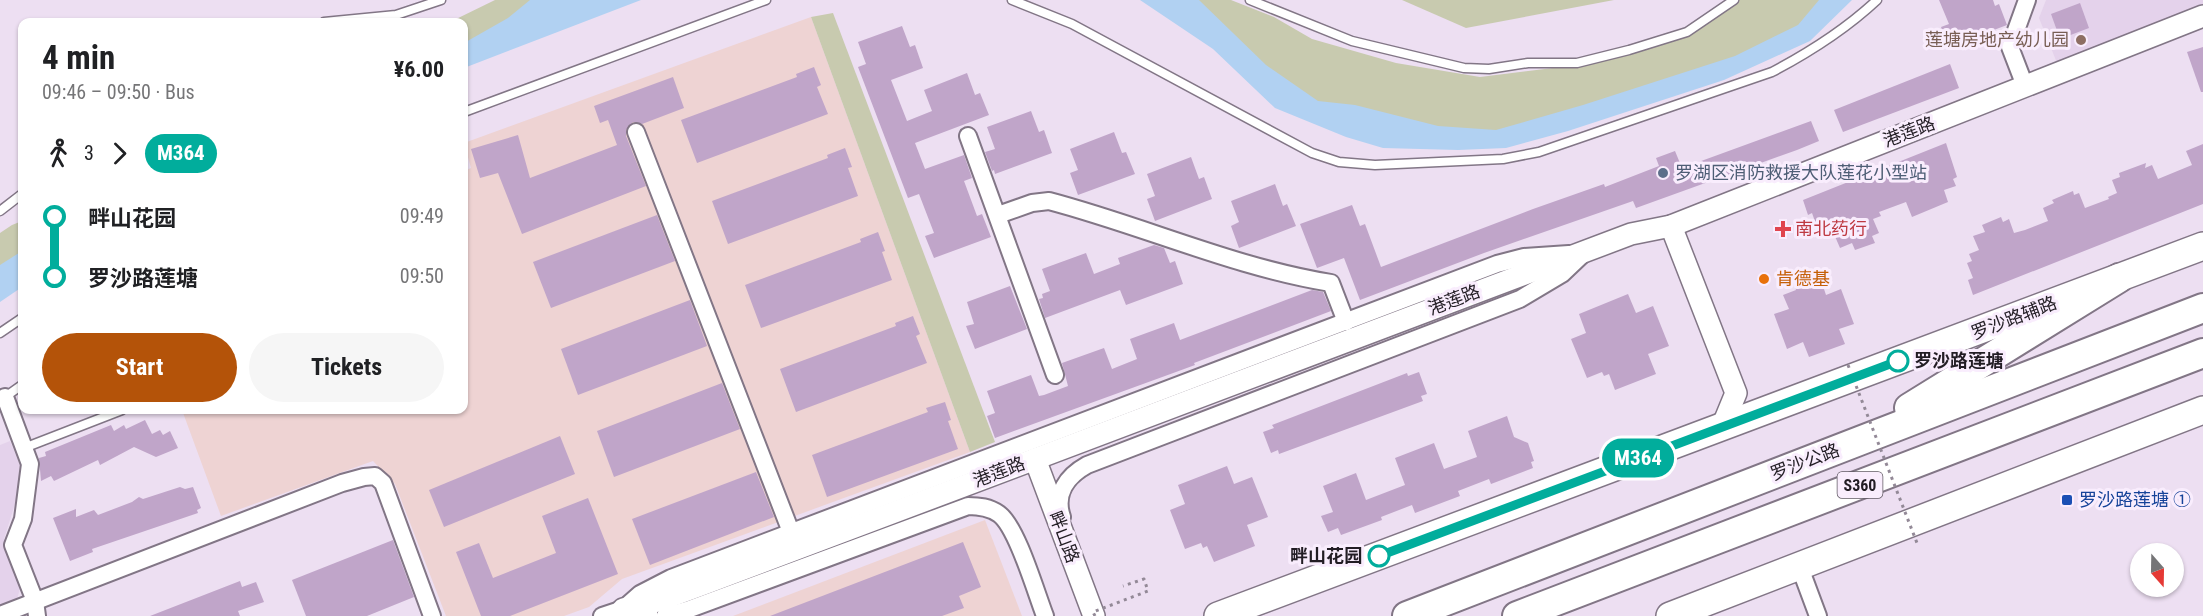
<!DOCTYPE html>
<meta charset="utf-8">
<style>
:root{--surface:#fff;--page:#f6f6f6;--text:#202124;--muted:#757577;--accent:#b45309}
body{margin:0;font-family:"Roboto Condensed","Noto Sans SC",sans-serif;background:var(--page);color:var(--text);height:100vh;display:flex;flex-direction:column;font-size:22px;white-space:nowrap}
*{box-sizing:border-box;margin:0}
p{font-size:20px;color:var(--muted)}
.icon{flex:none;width:33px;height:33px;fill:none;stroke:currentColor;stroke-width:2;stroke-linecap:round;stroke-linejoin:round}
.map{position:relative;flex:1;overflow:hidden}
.details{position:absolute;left:18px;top:18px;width:450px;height:396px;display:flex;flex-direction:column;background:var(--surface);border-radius:12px;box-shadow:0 2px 4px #0004}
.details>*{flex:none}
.badge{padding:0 12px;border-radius:20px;font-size:21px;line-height:39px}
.needle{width:39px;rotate:160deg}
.buttons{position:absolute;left:2130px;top:543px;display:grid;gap:12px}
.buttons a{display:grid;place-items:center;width:54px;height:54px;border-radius:50%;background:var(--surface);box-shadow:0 2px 4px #0004;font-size:30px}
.map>.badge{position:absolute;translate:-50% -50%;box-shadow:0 0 0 3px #fff}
.legs{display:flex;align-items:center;gap:9px;height:66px;padding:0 24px;font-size:20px}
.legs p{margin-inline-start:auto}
.overview{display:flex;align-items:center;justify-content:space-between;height:102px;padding:0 24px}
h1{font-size:33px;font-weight:700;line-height:45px}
.cta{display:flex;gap:12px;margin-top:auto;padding:12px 24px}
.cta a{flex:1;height:69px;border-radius:36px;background:var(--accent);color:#fff;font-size:24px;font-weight:700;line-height:69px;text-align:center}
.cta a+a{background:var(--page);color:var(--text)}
ul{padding:0 24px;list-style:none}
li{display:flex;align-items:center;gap:21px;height:60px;font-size:22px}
li i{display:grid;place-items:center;width:9px;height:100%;margin:0 8px;background:currentColor}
li i::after{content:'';width:15px;height:15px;margin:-8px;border:4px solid;border-radius:50%;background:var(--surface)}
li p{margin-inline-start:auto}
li:first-child i{background:linear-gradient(#0000 50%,currentColor 0)}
li:last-child i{background:linear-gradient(currentColor 50%,#0000 0)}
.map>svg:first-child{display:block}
.industrial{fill:#eed3d3}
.built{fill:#e4d2eb}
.green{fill:#c8caaf}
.water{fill:#b1d1f2}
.building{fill:#c0a5c9}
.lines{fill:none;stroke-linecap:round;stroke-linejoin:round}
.service-casing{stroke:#827686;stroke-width:11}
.minor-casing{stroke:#827686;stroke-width:20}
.tertiary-casing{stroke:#827686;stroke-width:24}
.primary-casing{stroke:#827686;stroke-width:30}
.trunk-casing{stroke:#827686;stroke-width:32}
.service{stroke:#fff;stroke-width:8}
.minor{stroke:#fff;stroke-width:16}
.tertiary{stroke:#fff;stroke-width:21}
.primary{stroke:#fff;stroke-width:27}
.trunk{stroke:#fff;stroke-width:28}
.path-bridge{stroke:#938997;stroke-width:3;stroke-dasharray:3 4.5;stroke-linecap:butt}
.line-1-casing{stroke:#fff;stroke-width:14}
.line-1{stroke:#01ad9c;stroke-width:9}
.education-dot{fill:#8d6e63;stroke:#f9edfd;stroke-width:2}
.service-dot{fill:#5c6f8a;stroke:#f9edfd;stroke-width:2}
.health-dot{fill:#e0444e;stroke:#f9edfd;stroke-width:2}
.food-dot{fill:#e8710a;stroke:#f9edfd;stroke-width:2}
.stop-1-dot{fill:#fff;stroke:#01ad9c;stroke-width:3}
.transit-dot{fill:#1a4fb4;stroke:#f9edfd;stroke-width:2}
.labels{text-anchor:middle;stroke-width:6;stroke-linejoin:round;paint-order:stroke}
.shield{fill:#f9edfd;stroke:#625b65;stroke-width:1.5}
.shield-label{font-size:16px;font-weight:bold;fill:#221d24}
.education-label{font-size:18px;fill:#785e54;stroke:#f9edfd;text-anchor:end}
.street-label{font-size:18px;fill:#221d24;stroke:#f9edfd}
.service-label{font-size:18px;fill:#4e5e75;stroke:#f9edfd;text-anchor:start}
.health-label{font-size:18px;fill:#be3a42;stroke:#f9edfd;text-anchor:start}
.food-label{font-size:18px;fill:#c56008;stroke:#f9edfd;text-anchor:start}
.stop-label{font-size:18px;font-weight:bold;fill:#221d24;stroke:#f9edfd;text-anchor:start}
.transit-label{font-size:18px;fill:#164399;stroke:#f9edfd;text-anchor:start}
</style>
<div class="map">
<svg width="2203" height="616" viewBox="0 0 2203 616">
<rect width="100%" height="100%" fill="#eddff2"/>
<!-- industrial -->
<g class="industrial">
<polygon points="811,17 970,452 622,579 589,607 564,616 446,616 395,484 373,461 221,516 182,410 464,410 464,171 471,168 464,143"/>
<polygon points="985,520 1022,616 733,616"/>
</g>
<!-- built -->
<g class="built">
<polygon points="2046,0 2203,0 2203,6 2057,63 2039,18"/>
<polygon points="10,441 24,475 4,539 21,585 17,599 0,605 0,445"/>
</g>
<!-- green -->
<g class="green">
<polygon points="495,0 606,0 464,56 464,22 450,22"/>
<polygon points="1179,0 1231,0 1274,17 1312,39 1396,63 1480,77 1594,63 1697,26 1734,0 1838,0 1721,75 1471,137 1333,118"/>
<polygon points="1402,0 1614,0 1466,28"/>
<polygon points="833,13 995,442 970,452 811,17"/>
<polygon points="22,221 22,258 0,274 0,233 12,225"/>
</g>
<!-- water -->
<g class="water">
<polygon points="530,0 641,0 464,68 464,43 508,18"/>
<polygon points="1140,0 1199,0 1266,65 1318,101 1355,105 1438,126 1496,130 1583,105 1735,56 1798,25 1819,0 1852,0 1810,41 1724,80 1568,131 1506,148 1458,150 1383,148 1346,137 1275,108 1213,49"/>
<polygon points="22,251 22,287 0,302 0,265"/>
</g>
<!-- building -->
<g class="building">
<polygon points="1939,0 1993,0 1995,6 1999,4 2007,25 1949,47 1941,27 1949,24"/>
<polygon points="2080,3 2089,28 2060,39 2051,14"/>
<polygon points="902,26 910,47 915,45 923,68 891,80 907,121 932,111 924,90 967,73 975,95 980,93 989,115 915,143 925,169 964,155 972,178 964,181 977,216 982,214 991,237 934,258 925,236 934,233 919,194 908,198 858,67 866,64 858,42"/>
<polygon points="2203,47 2203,92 2201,92 2187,52"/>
<polygon points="1950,64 1959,88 1843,132 1834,110"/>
<polygon points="814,67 821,85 817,87 828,114 697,163 681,120 797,77 796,74"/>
<polygon points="673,77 684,108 642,124 633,122 626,130 626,136 646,186 522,234 498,173 480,178 471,149 518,135 530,178 617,145 608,120 600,123 594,106"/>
<polygon points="1031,111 1039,132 1044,130 1052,153 995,174 994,170 992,171 985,152 995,149 987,127"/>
<polygon points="1811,121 1819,141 1797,150 1636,208 1633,201 1484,253 1360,300 1344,258 1317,268 1300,224 1352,205 1360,226 1365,224 1381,267 1533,209 1604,184 1605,187 1659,166 1656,158 1675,151 1682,168"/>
<polygon points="1114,132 1122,153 1126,152 1135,174 1078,195 1070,173 1078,170 1070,149"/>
<polygon points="1946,143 1957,177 1953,179 1956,186 1944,190 1948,202 1912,217 1906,202 1879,212 1881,216 1873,219 1879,233 1872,236 1875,243 1855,250 1852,243 1840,248 1834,234 1825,238 1821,228 1818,230 1812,213 1808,215 1803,200"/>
<polygon points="2203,144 2203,204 1973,295 1968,280 1973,278 1967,263 1972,261 1969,254 1979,250 1973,236 1985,232 1982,225 2001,217 2003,222 2009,219 2014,233 2025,230 2048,221 2043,208 2054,203 2052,200 2073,191 2074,195 2079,193 2085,208 2109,199 2108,197 2117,193 2112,180 2120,177 2119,173 2146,163 2145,168 2152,165 2158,179 2192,165 2186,151"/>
<polygon points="845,148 852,167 848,168 858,196 728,244 712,201 828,158 827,155"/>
<polygon points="1191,157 1199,179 1204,177 1212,199 1155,221 1147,199 1155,196 1147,174"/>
<polygon points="1275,184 1283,206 1287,204 1296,226 1239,248 1231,226 1239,222 1231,201"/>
<polygon points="657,215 675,261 551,308 533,262"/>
<polygon points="878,232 885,251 882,252 892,280 761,328 745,285 861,242 860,239"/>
<polygon points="1154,245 1164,248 1170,263 1175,261 1183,284 1126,305 1120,290 1045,318 1039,299 1043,298 1042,294 1050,291 1042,269 1086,253 1094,274 1120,264 1118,258"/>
<polygon points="1812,280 1813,283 1821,280 1826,295 1841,289 1854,324 1839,329 1845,344 1809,357 1803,342 1787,349 1774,314 1789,309 1783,295 1796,290 1795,286"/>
<polygon points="1010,286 1027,329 975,349 966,326 974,324 967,302"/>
<polygon points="1312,290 1323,292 1331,311 1194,363 1195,365 1176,372 995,438 987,416 995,413 987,391 1031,375 1039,396 1044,395 1068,386 1062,363 1104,348 1112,369 1137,359 1130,339 1174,323 1180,340"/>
<polygon points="1628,294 1636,313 1653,306 1669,346 1648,354 1656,374 1615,390 1609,374 1604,376 1602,372 1587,378 1571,339 1586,333 1579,314"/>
<polygon points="690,300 707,346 578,395 561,349"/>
<polygon points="913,316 920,334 916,336 927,363 796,412 780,369 896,326 895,323"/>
<polygon points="1419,372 1427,394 1421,396 1423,401 1279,454 1278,450 1271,453 1263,432 1274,428 1272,425 1407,373 1408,376"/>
<polygon points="722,383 740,429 614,477 597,431"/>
<polygon points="945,402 951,420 948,421 958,449 827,497 812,455 928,412 926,408"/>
<polygon points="1507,416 1514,437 1528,443 1534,461 1531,462 1533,468 1491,484 1489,479 1458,491 1460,496 1415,513 1412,505 1381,517 1382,520 1341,535 1338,528 1328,532 1321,516 1333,512 1323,486 1356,473 1366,500 1405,485 1395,458 1434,443 1444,469 1477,457 1468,431"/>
<polygon points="145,420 152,434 160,430 163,435 170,431 178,448 156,457 134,447 100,465 98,460 54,481 51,476 41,481 39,458 46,456 45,452 111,425 114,431 124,425 126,429"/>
<polygon points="560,436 575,474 444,527 429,490"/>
<polygon points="1227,466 1234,484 1252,477 1268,517 1247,525 1255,546 1214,562 1207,546 1203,548 1201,543 1185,549 1170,510 1185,504 1178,485"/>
<polygon points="756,472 774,517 650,565 632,519"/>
<polygon points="180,487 185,489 193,487 201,508 197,510 198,513 92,549 93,552 70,561 53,518 76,509 76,517 94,510 98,515 132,502 139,497 143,499"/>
<polygon points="588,498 618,574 510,616 481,616 456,552 479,543 493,578 556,553 542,516"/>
<polygon points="393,540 414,597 367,616 306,616 292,580"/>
<polygon points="963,542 981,587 959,596 964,608 942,616 770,616"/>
<polygon points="240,581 242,587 256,582 264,602 238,611 240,616 150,616"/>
</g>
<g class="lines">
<defs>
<g id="service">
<path d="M 1012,0 L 1072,24 L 1312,153 L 1339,162 L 1375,165 L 1503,159 L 1539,152 L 1772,72 C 1810,52 1846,29 1877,0"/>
<polyline points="1250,0 1352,41 1464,68 1489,69 1528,63 1577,63 1629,50 1687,32 1734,0"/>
<polyline points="324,22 396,15 441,0"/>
<polyline points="464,112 766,0"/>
<polyline points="0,211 22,194"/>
<polyline points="0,333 22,318"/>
<polyline points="5,397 22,385"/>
<polyline points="24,448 122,410"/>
</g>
<g id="minor">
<polyline points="2025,86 2010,47 2027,0"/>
<polyline points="636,132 791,532"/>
<polyline points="968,136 1055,375"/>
<path d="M 998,215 L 1032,203 L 1049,201 C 1144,226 1233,267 1331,283 L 1346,322"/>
<polyline points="5,397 30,464 23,519 13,545 35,601 37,616"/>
<path d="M 1062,517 C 1054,494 1067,476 1087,465 L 1520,299 L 1562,274 L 1582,255"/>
<polyline points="1799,565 1818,616"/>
<polyline points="0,615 342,483 364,477 375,476 383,483 432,616"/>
<polyline points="602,616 623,609 626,616"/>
<polyline points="650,616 623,609 640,594 671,578 1497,264 1524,257 1569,254"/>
<path d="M 665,616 L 687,610 L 968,506 C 979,506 989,507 999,514 C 1017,527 1036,593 1045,616"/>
</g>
<g id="tertiary">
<polyline points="1671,226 1736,393 1722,427"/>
<polyline points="1035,459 1094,616"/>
<polyline points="623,609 658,601 704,584 1631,234 1671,226 2203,16"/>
</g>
<g id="primary">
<polyline points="1218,616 2203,246"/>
<polyline points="1670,616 2203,410"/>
</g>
<g id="trunk">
<polyline points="1909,408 2119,278"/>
<polyline points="1407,616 2203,308"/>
<polyline points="1517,616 2203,353"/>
</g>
</defs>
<!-- service casing -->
<use href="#service" class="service-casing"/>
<!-- minor casing -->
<use href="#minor" class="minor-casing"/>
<!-- tertiary casing -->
<use href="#tertiary" class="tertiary-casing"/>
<!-- primary casing -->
<use href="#primary" class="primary-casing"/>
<!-- trunk casing -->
<use href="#trunk" class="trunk-casing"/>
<!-- service -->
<use href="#service" class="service"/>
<!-- minor -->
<use href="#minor" class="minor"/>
<!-- tertiary -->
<use href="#tertiary" class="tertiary"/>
<!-- primary -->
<use href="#primary" class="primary"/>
<!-- trunk -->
<use href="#trunk" class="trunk"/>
<!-- path-bridge -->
<g class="path-bridge">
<polyline points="1848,365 1917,543"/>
<polyline points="1095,616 1093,612 1148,591 1144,579 1123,586"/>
</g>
</g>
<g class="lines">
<defs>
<polyline id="line-1" points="1379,556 1898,361"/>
</defs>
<!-- line-1 casing -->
<use href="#line-1" class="line-1-casing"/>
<!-- line-1 -->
<use href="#line-1" class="line-1"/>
</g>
<!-- markers -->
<circle class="education-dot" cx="2081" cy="40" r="6"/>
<circle class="service-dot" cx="1663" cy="173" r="6"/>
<path class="health-dot" d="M1780 220h6v6h6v6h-6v6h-6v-6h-6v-6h6z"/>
<circle class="food-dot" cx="1764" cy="279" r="6"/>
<g class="stop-1-dot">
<circle cx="1898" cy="361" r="10"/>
<circle cx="1379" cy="556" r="10"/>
</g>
<rect class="transit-dot" x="2061" y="494" width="12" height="12" rx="3"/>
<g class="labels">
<!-- shield labels -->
<rect class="shield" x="1837.5" y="472" width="45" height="26" rx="4.5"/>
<g class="shield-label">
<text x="1860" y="491">S360</text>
</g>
<!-- education labels -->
<g class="education-label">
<text x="2069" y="46">莲塘房地产幼儿园</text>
</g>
<!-- street labels -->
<g class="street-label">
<text transform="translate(1909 132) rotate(-21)" y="6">港莲路</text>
<text transform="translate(1454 300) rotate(-21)" y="6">港莲路</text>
<text transform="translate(2014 318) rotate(-21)" y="6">罗沙路辅路</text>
<text transform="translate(1805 462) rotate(-21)" y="6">罗沙公路</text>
<text transform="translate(999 472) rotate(-21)" y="6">港莲路</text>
<text transform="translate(1064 537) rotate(69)" y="6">畔山路</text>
</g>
<!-- service labels -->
<g class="service-label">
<text x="1675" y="179">罗湖区消防救援大队莲花小型站</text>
</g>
<!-- health labels -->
<g class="health-label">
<text x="1795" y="235">南北药行</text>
</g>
<!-- food labels -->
<g class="food-label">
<text x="1776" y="285">肯德基</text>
</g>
<!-- stop labels -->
<g class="stop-label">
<text x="1914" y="367">罗沙路莲塘</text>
<text x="1362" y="562" text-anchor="end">畔山花园</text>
</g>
<!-- transit labels -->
<g class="transit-label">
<text x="2079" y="506">罗沙路莲塘 ①</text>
</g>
</g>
</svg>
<div class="buttons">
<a><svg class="needle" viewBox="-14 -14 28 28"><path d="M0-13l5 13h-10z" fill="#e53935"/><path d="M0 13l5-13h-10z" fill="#757577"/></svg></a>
</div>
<b class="badge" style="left:1638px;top:458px;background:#01ad9c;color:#fff">M364</b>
<section class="details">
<div class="overview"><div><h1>4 min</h1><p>09:46 – 09:50 · Bus</p></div><b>¥6.00</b></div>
<div class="legs"><svg class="icon" aria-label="walk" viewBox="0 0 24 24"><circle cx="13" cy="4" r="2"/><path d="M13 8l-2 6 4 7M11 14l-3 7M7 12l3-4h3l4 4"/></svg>3<svg class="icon" aria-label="forward" viewBox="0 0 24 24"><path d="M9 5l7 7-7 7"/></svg><b class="badge" style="background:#01ad9c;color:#fff">M364</b></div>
<ul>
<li><i style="color:#01ad9c"></i><b>畔山花园</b><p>09:49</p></li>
<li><i style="color:#01ad9c"></i><b>罗沙路莲塘</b><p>09:50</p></li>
</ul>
<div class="cta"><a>Start</a><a>Tickets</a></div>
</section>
</div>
